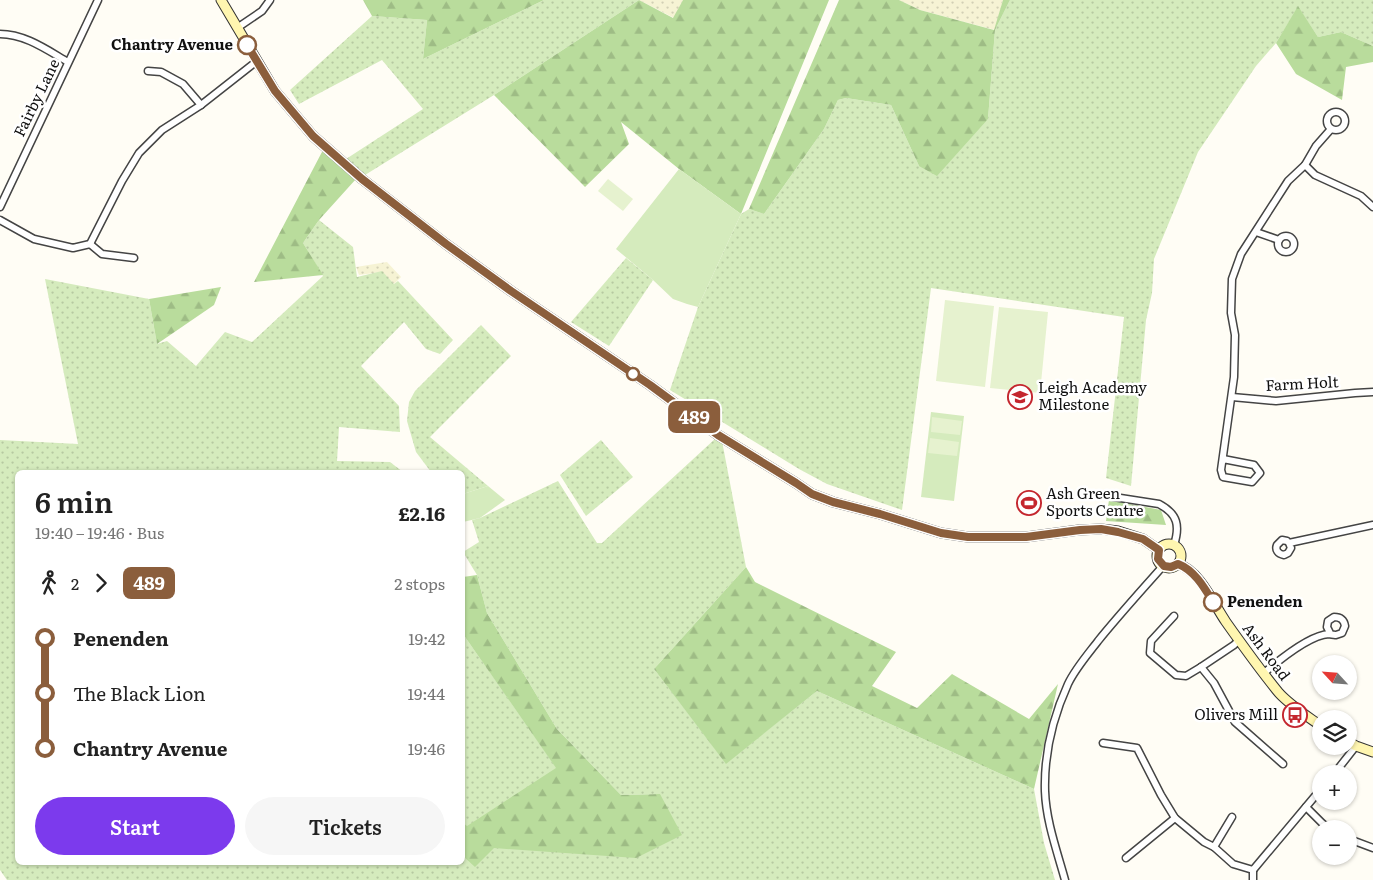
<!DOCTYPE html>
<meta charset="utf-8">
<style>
:root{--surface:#fff;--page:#f6f6f6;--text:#222;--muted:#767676;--accent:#7c3aed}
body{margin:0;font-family:Literata,serif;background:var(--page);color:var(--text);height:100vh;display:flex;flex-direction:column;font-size:19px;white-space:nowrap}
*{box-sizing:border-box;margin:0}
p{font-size:16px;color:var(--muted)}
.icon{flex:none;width:28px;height:28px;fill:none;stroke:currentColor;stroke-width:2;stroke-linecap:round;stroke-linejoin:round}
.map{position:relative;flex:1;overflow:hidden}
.drawer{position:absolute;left:15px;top:470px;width:450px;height:395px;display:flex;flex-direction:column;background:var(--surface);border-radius:8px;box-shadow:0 1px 4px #0004}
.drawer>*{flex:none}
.badge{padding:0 10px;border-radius:8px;font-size:18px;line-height:32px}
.needle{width:32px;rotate:296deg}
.tools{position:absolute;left:1312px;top:655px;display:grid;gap:10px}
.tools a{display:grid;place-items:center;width:45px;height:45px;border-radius:50%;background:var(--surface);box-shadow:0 1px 4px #0004;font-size:25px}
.map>.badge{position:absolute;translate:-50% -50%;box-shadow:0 0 0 2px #fff}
.legs{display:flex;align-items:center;gap:8px;height:55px;padding:0 20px;font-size:16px}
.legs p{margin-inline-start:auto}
.summary{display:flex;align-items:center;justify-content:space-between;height:85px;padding:0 20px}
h1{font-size:28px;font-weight:600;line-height:38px}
.cta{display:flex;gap:10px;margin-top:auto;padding:10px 20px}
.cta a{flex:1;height:58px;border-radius:30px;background:var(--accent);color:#fff;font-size:20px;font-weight:600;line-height:58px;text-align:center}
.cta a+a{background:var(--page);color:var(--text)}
ul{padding:0 20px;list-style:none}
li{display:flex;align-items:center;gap:18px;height:55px;font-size:19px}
li i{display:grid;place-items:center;width:8px;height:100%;margin:0 6px;background:currentColor}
li i::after{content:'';width:12px;height:12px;margin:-6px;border:4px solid;border-radius:50%;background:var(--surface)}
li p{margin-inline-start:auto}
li:first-child i{background:linear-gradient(#0000 50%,currentColor 0)}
li:last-child i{background:linear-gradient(currentColor 50%,#0000 0)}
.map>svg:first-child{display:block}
.farmland{fill:url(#farmland-dots)}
.grass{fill:url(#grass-dots)}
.forest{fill:url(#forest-firs)}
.park{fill:#d5ebbd}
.pitch{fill:#e6f2cf}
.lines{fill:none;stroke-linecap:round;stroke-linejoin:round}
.street-casing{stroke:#444;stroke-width:9}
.secondary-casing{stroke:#333;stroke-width:11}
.street{stroke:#fff;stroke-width:6}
.secondary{stroke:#fff6b0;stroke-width:9}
.line-1-casing{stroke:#fff;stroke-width:11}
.line-1{stroke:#8b5e3c;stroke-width:8}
.stop-1-dot{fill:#fff;stroke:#8b5e3c;stroke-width:2.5}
.labels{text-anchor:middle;stroke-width:5;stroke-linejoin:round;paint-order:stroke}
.stop-label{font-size:15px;font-weight:bold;fill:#111;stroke:#fff;text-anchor:end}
.street-label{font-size:15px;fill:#111;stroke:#fff}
.poi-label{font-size:15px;fill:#111;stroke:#fff;text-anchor:start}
</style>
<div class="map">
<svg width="1373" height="880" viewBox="0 0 1373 880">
<defs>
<pattern id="farmland-dots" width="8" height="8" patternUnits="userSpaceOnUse" patternTransform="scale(1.25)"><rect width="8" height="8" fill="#f6f3d4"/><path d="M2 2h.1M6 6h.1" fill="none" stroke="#d2cfb5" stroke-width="1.8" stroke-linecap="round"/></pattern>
<pattern id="grass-dots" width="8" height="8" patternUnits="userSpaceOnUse" patternTransform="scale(1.25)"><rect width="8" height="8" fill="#d5ebbd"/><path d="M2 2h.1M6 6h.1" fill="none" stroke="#b6c8a1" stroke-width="1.8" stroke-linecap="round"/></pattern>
<pattern id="forest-firs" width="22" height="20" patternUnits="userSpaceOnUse" patternTransform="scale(1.25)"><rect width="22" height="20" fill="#b9dc9c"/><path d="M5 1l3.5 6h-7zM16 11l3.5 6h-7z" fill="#9ebc85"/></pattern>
</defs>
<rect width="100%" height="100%" fill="#fffdf5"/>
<!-- farmland -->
<g class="farmland">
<polygon points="639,0 683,0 674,18"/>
<polygon points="899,0 1003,0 995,30 920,10"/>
<polygon points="387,262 401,277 394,284 382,272 359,275 356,267"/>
</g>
<!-- grass -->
<g class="grass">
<polygon points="544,0 639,0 494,95 365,175 346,159 423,109 382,60 299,104 290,90 372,16 427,20 423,59"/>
<polygon points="1010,0 1373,0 1373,46 1341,32 1318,37 1298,7 1276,43 1256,66 1198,152 1154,259 1152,293 1146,320 1131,486 1106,478 1124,317 931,288 902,510 827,484 799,469 670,390 698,307 741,214 749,209 764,214 824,129 838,100 846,98 891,105 919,166 988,119 995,30"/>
<polygon points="319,220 353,247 357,277 382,271 394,284 398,281 453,340 440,354 426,349 404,322 361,366 399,406 400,432 339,427 337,461 390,462 403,472 18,472 18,862 462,862 463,634 588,813 657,794 621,795 557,729 487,613 477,575 463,552 479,542 472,520 480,518 558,481 597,543 602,543 716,438 722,441 746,567 654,669 726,763 817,691 1034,789 1044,843 1055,880 7,880 0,870 0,440 78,444 45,279 149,299 157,344 167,341 196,366 225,332 252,342 323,276 303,243"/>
<polygon points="626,258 653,280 609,346 571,322"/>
<polygon points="481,325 511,356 430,437 488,486 463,494 462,472 431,472 416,452 407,421 409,402 415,391"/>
<polygon points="601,440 633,477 586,516 560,475"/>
</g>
<!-- forest -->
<g class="forest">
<polygon points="363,0 544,0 423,59 427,20 372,16"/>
<polygon points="639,0 673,18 683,0 829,0 741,214 679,169 621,122 629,144 585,187 494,95"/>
<polygon points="839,0 899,0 920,10 994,30 1003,0 1010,0 995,30 988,119 937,176 919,166 891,105 846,98 838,100 824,129 764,214 749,209"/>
<polygon points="1298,6 1318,37 1341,32 1373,46 1373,62 1346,67 1342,100 1296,74 1276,43"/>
<polygon points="323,150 356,179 319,220 303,243 323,275 254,282"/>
<polygon points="221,287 214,305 157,344 149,299"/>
<polygon points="1109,500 1161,510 1166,525 1106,521"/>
<polygon points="746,567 755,582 896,652 872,686 917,708 952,674 1029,719 1058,684 1034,789 817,691 726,764 654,669"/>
<polygon points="477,575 487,613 557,729 621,795 660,794 682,835 636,858 494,848 475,867 463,856 463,823 467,826 556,768 463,634 463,577"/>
</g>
<!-- park -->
<g class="park">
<polygon points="679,169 741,214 698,307 687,304 673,299 653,280 616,249"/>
<polygon points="931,412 964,416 954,501 921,497"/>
<polygon points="488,486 505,500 480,518 463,522 463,494"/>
</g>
<!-- pitch -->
<g class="pitch">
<polygon points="608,179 633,199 623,211 598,191"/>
<polygon points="945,300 994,306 985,387 936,381"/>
<polygon points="999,307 1048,312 1040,393 990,388"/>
<polygon points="932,417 962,421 960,435 931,432"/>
<polygon points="930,438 959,442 957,456 928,453"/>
</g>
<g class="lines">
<defs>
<g id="street">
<polyline points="237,28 262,11 270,0"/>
<path d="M 0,34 C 25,34 47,50 68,62"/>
<polyline points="148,71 161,72 183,84 201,105"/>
<circle cx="1336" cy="121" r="9"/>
<polyline points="1305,165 1315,175 1361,196 1373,207"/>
<polyline points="0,207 98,0"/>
<polyline points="0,220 34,239 73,248 90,244 122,181 139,153 162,130 201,105 257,61"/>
<polyline points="1256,232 1279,240"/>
<circle cx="1286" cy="244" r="8"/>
<polyline points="90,244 102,254 134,258"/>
<polyline points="1232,397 1276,401 1355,393 1373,392"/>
<polyline points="1223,459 1254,465 1260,473 1252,482 1223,477 1221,470 1234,377 1235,335 1231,313 1232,279 1241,254 1288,181 1305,165 1316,146 1331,129"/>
<path d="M 1101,495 L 1159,504 C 1178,514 1180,526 1174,545"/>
<path d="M 1289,543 L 1291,548 L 1288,553 L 1284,555 C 1278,554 1275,550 1277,545 L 1282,540 L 1287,541 L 1289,543 L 1373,525"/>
<polyline points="1174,616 1151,641 1150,653 1176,675 1186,676 1201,667"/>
<polyline points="1239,640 1234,645 1201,667 1214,683 1235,722 1283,764"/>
<path d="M 1264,673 C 1278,661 1310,635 1329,634 C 1329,634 1335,635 1336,635 L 1342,633 L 1345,626 C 1344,620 1341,617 1334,617 L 1328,621 L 1327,627 L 1330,633"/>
<polyline points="1103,743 1137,748 1161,795 1175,818 1204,842 1214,847 1233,864 1253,870"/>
<polyline points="1334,774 1356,746"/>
<polyline points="1306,807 1322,823 1329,829"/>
<polyline points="1349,839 1373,848"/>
<polyline points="1214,847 1232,817"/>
<polyline points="1126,858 1175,818"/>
<polyline points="1253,870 1321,789"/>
<path d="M 1065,880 C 1057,851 1046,821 1045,791 C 1044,755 1053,717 1068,684 C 1075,669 1088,654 1098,641 C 1119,615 1141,591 1163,566"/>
<polyline points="1253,880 1253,870"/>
</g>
<g id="secondary">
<polyline points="221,0 275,91 313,136 362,179 446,244 511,291 650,385 718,435 796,483 812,494 833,502 880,514 941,533 968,537 1026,537 1079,530 1101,529 1118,531 1143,539 1159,550"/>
<circle cx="1169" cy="556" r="12"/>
<path d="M 1178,564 C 1200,571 1213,603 1226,622 C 1243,646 1260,670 1279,693 C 1291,706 1307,716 1321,726"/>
<polyline points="1349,742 1356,746 1373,752"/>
</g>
</defs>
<!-- street casing -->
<use href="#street" class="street-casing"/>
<!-- secondary casing -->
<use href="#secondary" class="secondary-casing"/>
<!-- street -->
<use href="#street" class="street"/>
<!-- secondary -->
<use href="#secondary" class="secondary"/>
</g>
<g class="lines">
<defs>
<path id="line-1" d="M 247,45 L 275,91 L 313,136 L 362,179 L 446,244 L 511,291 L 650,385 L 718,435 L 796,483 L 812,494 L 833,502 L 880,514 L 941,533 L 968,537 L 1026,537 L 1080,530 L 1101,529 L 1118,532 L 1143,539 L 1159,550 L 1158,559 L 1164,566 L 1171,567 L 1178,564 C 1194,570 1204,587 1213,602"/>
</defs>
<!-- line-1 casing -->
<use href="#line-1" class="line-1-casing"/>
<!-- line-1 -->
<use href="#line-1" class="line-1"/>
</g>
<!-- icons -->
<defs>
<symbol id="school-ring" viewBox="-11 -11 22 22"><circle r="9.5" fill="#fff" stroke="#c4262e" stroke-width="1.5"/><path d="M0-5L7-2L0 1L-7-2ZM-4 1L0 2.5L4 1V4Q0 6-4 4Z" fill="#c4262e"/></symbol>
<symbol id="stadium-ring" viewBox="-11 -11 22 22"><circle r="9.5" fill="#fff" stroke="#c4262e" stroke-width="1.5"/><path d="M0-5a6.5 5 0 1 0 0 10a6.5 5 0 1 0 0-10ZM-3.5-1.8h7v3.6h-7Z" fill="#c4262e"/></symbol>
<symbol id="bus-ring" viewBox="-11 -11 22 22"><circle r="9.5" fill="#fff" stroke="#c4262e" stroke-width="1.5"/><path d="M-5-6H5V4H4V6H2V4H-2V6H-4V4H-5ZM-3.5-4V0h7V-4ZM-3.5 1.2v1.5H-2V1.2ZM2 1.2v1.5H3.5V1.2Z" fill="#c4262e"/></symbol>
</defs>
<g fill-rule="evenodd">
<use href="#school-ring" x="1006" y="383" width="28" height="28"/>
<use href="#stadium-ring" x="1015" y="489" width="28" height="28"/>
<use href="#bus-ring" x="1281" y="701" width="28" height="28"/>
</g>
<!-- markers -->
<g class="stop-1-dot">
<circle cx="247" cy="45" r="9"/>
<circle cx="633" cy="374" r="6"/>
<circle cx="1213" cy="602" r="9"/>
</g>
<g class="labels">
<!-- stop labels -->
<g class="stop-label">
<text x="233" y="50">Chantry Avenue</text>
<text x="1227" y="607" text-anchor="start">Penenden</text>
</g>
<!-- street labels -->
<g class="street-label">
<text transform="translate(37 98) rotate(-64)" y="5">Fairby Lane</text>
<text transform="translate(1302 384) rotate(-3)" y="5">Farm Holt</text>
<text transform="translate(1266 652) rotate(53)" y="5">Ash Road</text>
</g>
<!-- poi labels -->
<g class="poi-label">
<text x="1038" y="393">Leigh Academy<tspan x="1038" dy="17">Milestone</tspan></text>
<text x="1046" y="499">Ash Green<tspan x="1046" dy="17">Sports Centre</tspan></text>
<text x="1278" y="720" text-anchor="end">Olivers Mill</text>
</g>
</g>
</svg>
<div class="tools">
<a><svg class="needle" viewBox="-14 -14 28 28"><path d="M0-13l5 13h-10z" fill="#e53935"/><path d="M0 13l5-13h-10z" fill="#767676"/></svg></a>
<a><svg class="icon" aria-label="layers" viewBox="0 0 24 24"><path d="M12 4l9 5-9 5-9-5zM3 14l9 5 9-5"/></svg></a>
<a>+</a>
<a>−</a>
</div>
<b class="badge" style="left:694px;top:417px;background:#8b5e3c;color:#fff">489</b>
<section class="drawer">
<div class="summary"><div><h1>6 min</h1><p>19:40 – 19:46 · Bus</p></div><b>£2.16</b></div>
<div class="legs"><svg class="icon" aria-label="walk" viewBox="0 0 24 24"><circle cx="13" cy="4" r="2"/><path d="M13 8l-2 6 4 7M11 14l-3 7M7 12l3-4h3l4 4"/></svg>2<svg class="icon" aria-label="forward" viewBox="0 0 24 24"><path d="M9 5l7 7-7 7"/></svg><b class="badge" style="background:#8b5e3c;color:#fff">489</b><p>2 stops</p></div>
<ul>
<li><i style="color:#8b5e3c"></i><b>Penenden</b><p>19:42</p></li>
<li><i style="color:#8b5e3c"></i><span>The Black Lion</span><p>19:44</p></li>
<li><i style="color:#8b5e3c"></i><b>Chantry Avenue</b><p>19:46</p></li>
</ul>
<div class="cta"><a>Start</a><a>Tickets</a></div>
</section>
</div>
